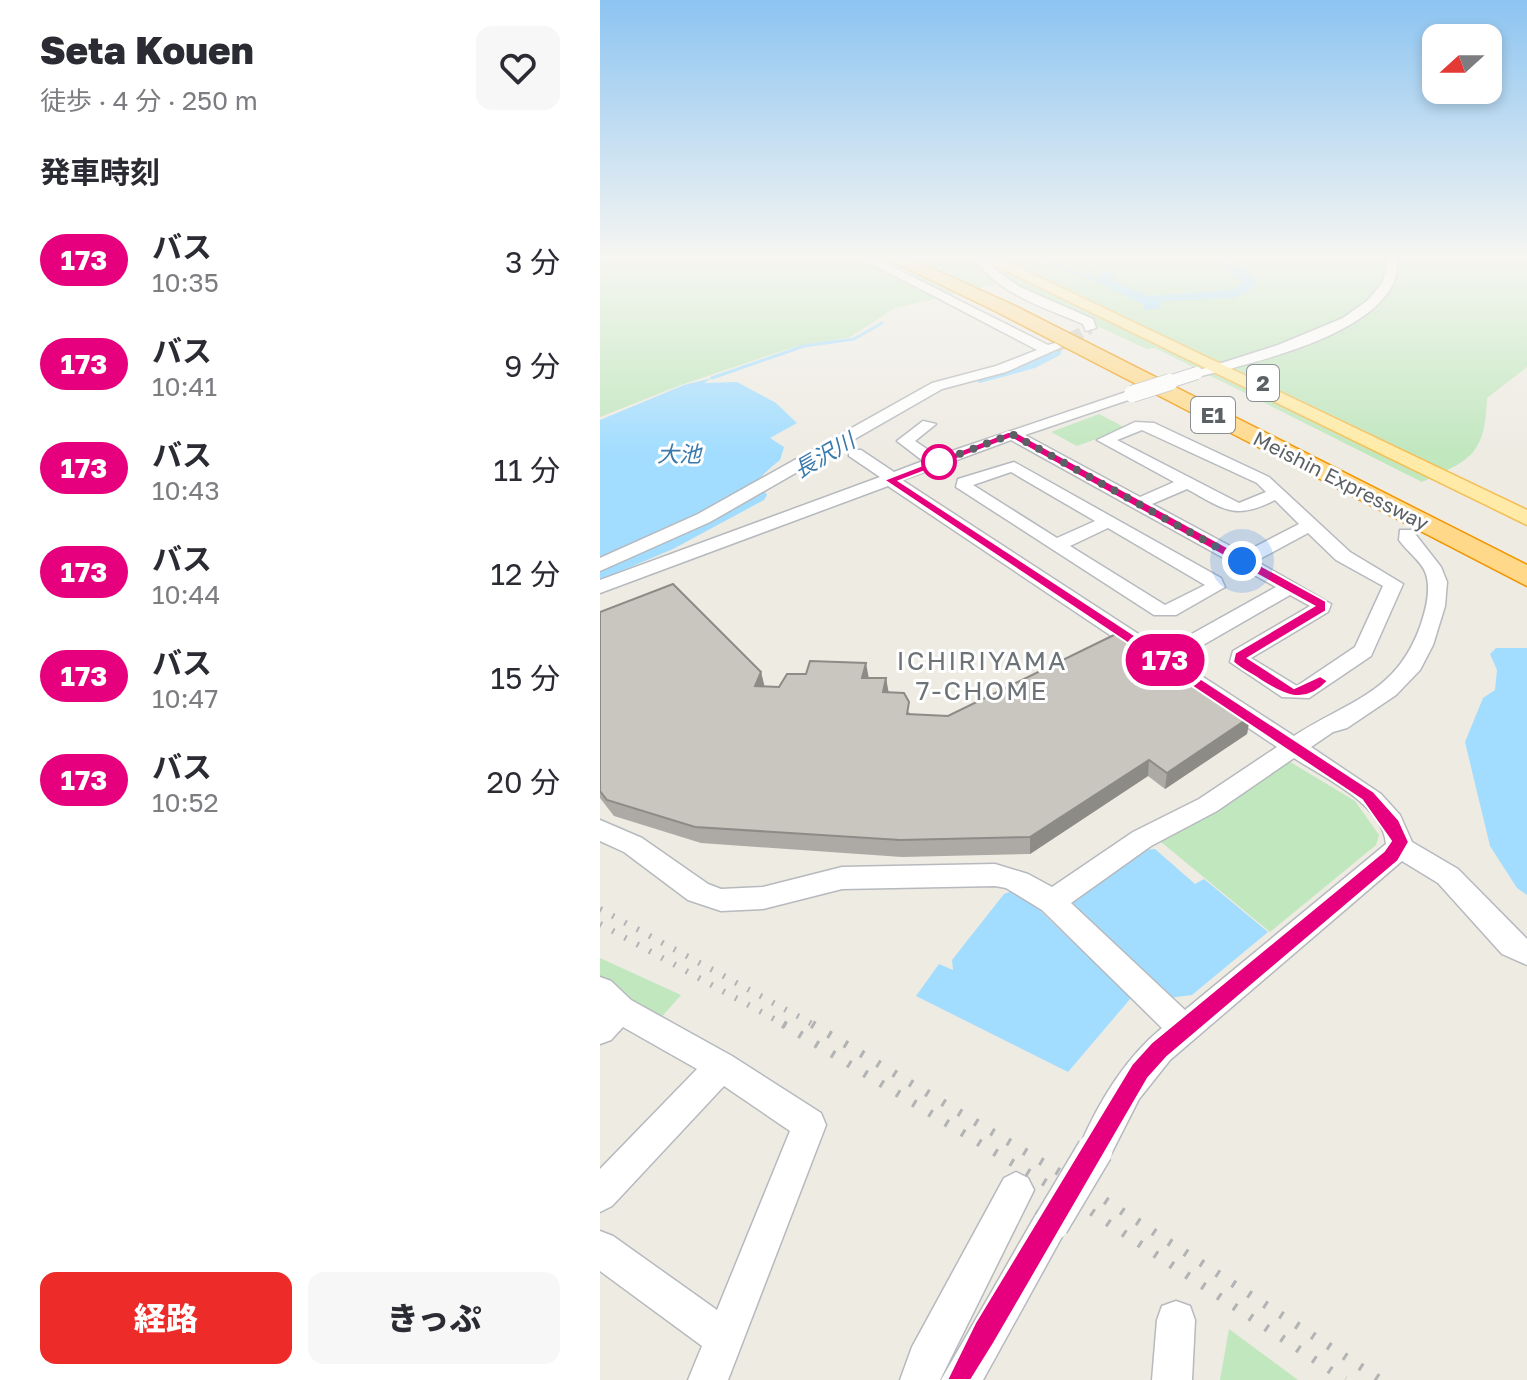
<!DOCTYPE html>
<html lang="ja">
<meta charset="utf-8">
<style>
:root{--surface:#fff;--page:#f7f7f7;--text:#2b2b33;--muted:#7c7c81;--accent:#ed2c2a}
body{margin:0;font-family:"Golos Text","Noto Sans JP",sans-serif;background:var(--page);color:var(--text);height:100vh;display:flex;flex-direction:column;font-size:30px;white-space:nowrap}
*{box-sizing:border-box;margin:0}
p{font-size:26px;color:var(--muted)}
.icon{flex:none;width:44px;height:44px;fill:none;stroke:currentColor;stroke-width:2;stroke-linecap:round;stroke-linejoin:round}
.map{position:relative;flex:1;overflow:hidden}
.side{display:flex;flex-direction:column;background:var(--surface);width:600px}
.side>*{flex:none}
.badge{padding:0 16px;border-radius:26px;font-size:28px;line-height:52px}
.needle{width:52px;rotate:249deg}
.controls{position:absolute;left:822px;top:24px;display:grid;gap:16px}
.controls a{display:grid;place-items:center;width:80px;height:80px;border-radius:16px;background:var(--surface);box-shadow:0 4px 12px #0003;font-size:40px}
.you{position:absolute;width:40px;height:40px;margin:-20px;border:6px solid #fff;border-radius:50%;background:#1a73e8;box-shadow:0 0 0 12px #1a73e833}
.map>.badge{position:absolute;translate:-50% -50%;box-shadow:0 0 0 4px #fff}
h2{padding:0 40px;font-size:30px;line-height:72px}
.round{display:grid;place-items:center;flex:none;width:84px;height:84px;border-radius:16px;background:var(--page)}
.overview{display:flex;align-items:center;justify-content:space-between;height:136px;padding:0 40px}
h1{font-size:38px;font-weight:800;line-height:60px}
.action{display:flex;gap:16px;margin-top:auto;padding:16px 40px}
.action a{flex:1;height:92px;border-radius:16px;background:var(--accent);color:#fff;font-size:32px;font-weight:800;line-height:92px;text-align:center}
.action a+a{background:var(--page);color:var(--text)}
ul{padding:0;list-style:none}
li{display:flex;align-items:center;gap:24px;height:104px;padding:0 40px}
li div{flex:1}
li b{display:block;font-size:30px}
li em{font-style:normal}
li .badge{min-width:88px;font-weight:700;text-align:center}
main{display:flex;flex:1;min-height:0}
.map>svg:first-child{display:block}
.green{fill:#c1e7bf}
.water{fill:#a2ddff}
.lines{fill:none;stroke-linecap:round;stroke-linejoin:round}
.stream{stroke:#a2ddff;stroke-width:3}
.river{fill:#a2ddff;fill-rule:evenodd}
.minor-tunnel{stroke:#c9c8c3;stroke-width:12;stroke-dasharray:12 6;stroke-linecap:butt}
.minor-casing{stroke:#b6b9be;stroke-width:3}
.major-casing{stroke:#f5be55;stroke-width:3}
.highway-casing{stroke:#f19600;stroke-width:3}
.minor{fill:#fff;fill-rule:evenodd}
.major{fill:#ffeba7;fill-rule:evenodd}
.highway{fill:#ffd989;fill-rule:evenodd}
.rail-far1{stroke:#b2b3b4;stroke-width:6;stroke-dasharray:2 12;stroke-linecap:butt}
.rail{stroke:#b2b3b4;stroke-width:8;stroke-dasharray:3 16;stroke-linecap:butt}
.minor-bridge-far2-casing{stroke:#b6b9be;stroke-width:14;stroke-linecap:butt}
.minor-bridge-far1-casing{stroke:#b6b9be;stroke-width:18;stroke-linecap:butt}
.minor-bridge-casing{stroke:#b6b9be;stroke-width:38;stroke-linecap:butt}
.minor-bridge-far2{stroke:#fff;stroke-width:12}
.minor-bridge-far1{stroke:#fff;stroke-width:16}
.minor-bridge{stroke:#fff;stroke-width:35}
.wall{fill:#adaaa5}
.shaded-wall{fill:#8d8b86}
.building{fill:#c9c6c0;stroke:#8d8b86;stroke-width:2}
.line{fill:#e6007e;stroke:#fff;stroke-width:2}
.walk{stroke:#5b6064;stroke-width:8;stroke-dasharray:0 14.4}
.stop-dot{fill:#fff;stroke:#e6007e;stroke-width:4}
.labels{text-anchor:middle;stroke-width:6;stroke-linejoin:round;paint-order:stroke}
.far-street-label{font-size:20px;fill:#5b6064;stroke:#fff}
.shield{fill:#fff;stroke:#8c9092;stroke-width:2}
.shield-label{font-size:22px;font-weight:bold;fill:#5b6064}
.far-water-label{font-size:22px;font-style:italic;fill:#3a79ab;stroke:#fff}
.neighbourhood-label{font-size:26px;letter-spacing:2px;fill:#6c7276;stroke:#fff}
</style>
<main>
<section class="side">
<div class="overview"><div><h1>Seta Kouen</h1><p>徒歩 · 4 分 · 250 m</p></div><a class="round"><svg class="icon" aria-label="heart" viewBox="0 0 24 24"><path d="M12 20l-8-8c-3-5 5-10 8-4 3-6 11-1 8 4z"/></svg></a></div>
<h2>発車時刻</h2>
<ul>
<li><span class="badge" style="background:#e6007e;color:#fff">173</span><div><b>バス</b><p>10:35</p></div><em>3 分</em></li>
<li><span class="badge" style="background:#e6007e;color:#fff">173</span><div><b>バス</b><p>10:41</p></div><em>9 分</em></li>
<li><span class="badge" style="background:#e6007e;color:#fff">173</span><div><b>バス</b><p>10:43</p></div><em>11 分</em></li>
<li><span class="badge" style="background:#e6007e;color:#fff">173</span><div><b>バス</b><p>10:44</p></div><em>12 分</em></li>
<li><span class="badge" style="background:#e6007e;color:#fff">173</span><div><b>バス</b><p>10:47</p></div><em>15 分</em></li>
<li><span class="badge" style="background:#e6007e;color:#fff">173</span><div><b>バス</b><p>10:52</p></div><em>20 分</em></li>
</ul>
<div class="action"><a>経路</a><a>きっぷ</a></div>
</section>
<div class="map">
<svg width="927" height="1380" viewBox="0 0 927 1380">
<rect width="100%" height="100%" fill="#eeebe3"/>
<!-- green -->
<g class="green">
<path d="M 0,259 L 927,259 L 927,367 L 887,398 C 885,455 871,460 822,482 L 555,348 L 547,349 L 402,283 L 295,308 L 250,337 L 188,349 L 78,386 L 0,417 Z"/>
<polygon points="499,414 526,428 477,446 451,432"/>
<polygon points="687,760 755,801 779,835 776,845 670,932 555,837"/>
<polygon points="0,958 81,995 58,1021 0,981"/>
<polygon points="629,1329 698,1380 620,1380"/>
</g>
<!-- water -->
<g class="water">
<path d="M 112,378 L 104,383 L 137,382 L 176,403 L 197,423 L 170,438 L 184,447 L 180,460 C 168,469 159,480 148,488 C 104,519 48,536 0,559 L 0,420 L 84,385 Z"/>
<polygon points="896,648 927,648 927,895 917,888 890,846 865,742 883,698 895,690 897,670 890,654"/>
<polygon points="555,849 595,884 604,879 668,932 592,995 569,998 473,907 475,895 542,850"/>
<polygon points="412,891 429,900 531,998 468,1072 316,996 339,964 353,970 352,960 404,894"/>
</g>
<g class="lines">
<!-- stream -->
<g class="stream">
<polyline points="439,259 506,284"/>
<polyline points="486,275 504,266"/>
<polyline points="112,378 204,346 254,339 282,323"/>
</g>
<!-- river -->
<g class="river">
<path d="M 613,259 C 633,259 650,266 658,285 L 634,298 L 561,301 L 560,309 L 544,310 L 543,304 L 493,280 L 504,272 L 514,272 L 516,275 L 511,280 L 549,296 L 631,290 L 643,283 Z"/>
<polygon points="454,346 462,351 460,355 435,368 380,383 371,378"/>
<polygon points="156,489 164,490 167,495 164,500 73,549 0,580 0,564"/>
</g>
<!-- minor-tunnel -->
<polyline class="minor-tunnel" points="455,347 490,328"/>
<defs>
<g id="minor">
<polygon points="263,259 277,259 448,345 455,343 462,347 406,372 342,389 110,522 0,571 0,558 98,514 332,383 396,366 437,350"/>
<path d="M 376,259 L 389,259 L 394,269 L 420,287 L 493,319 L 496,328 L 486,331 L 483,324 C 447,308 398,295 376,259 Z"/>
<path d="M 788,259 L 798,259 C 797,267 797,277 793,284 C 766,338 652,363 597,377 L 590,373 L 678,345 L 743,318 L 768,300 L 783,282 Z"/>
<path d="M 532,390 L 539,394 L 537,397 L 425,435 L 540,497 L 574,482 L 497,440 L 535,422 L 554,423 L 669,477 L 750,552 L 803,584 L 771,656 L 709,698 L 682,697 L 630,662 L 633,651 L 710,606 L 690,595 L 577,660 L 694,736 C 749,700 797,694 821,624 C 826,609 831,590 826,574 C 822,561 807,552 799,540 L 800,530 L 812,530 L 841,567 L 847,582 L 845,606 L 833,645 L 820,670 L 796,695 L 747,728 L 733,732 L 711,747 L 781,794 L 800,815 L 812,842 L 858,869 L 927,939 L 927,965 L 902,954 L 838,883 L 802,861 L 570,1060 L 539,1099 L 507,1162 L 495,1167 L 483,1162 L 478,1150 C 497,1105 524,1059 562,1028 L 442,910 L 406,888 L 395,886 L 242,889 L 163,909 L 121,911 L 88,900 L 24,852 L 0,841 L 0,820 L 42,838 L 108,884 L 121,889 L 163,887 L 242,867 L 395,864 L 428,874 L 452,887 L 533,832 L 599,799 L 677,747 L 288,486 L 0,593 L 0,580 L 280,477 L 249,456 L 249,450 L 261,450 L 294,472 L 323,461 L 297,441 L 323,421 L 336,424 L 315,441 L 337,456 ZM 542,430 L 657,483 L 666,492 L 639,503 L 517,440 ZM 411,440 L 676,587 L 563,650 L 302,480 ZM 587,489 C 624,509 634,521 675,500 L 699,524 L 643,553 L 552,504 ZM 708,533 L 736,560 L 783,586 L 755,647 L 697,686 L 651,658 L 728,612 L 731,604 L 656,561 ZM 694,758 C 724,778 783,804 786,844 L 585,1010 L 471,903 L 551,846 L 617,811 Z"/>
<path d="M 414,462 L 621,578 L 625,587 L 576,615 L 554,615 L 356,487 L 358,479 ZM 411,472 L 495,521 L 457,538 L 373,485 ZM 508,528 L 605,585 L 565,605 L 470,546 Z"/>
<polygon points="0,977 11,981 31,1000 132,1056 221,1113 226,1125 128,1380 88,1380 102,1346 0,1271 0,1231 13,1236 117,1310 190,1131 124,1086 12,1206 0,1212 0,1169 97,1069 23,1027 11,1040 0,1044"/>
<polygon points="416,1172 428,1178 434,1190 340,1380 300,1380 312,1347 404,1178"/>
<polygon points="451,1206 464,1211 469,1224 383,1380 341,1380 438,1211"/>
<polygon points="576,1301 590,1306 595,1320 592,1380 552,1380 557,1320 562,1306"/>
</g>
<polygon id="major" points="382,259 401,259 927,510 927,525"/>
<polygon id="highway" points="288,259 311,259 411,304 927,565 927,586 397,312"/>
</defs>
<!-- minor casing -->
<use href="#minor" class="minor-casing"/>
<!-- major casing -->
<use href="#major" class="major-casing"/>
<!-- highway casing -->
<use href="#highway" class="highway-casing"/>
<!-- minor -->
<use href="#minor" class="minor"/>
<!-- major -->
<use href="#major" class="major"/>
<!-- highway -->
<use href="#highway" class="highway"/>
<!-- rail-far1 -->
<g class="rail-far1">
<polyline points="0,909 216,1026"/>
<polyline points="0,924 187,1026"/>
</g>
<!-- rail -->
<g class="rail">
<polyline points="183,1024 472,1199 745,1380"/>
<polyline points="212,1024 494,1193 781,1380"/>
</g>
<defs>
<polyline id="minor-bridge-far2" points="563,384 597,373"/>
<polyline id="minor-bridge-far1" points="532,394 570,382"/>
<polyline id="minor-bridge" points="451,1224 495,1150"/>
</defs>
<!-- minor-bridge-far2 casing -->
<use href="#minor-bridge-far2" class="minor-bridge-far2-casing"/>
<!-- minor-bridge-far1 casing -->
<use href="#minor-bridge-far1" class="minor-bridge-far1-casing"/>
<!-- minor-bridge casing -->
<use href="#minor-bridge" class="minor-bridge-casing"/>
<!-- minor-bridge-far2 -->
<use href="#minor-bridge-far2" class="minor-bridge-far2"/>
<!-- minor-bridge-far1 -->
<use href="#minor-bridge-far1" class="minor-bridge-far1"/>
<!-- minor-bridge -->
<use href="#minor-bridge" class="minor-bridge"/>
</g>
<!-- wall -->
<polygon class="wall" points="0,612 161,672 164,686 179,687 269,678 286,678 288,693 311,714 348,716 650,717 647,734 565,789 548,776 430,854 302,857 101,843 14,816 0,798"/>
<!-- shaded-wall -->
<g class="shaded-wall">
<polygon points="266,663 269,679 262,678"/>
<polygon points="161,672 165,688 155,686"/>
<polygon points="286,678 289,694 283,692"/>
<polygon points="650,717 647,734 565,789 567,773"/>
<polygon points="549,760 548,776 430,854 430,837"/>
</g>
<!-- building -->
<polygon class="building" points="73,584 161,672 155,686 179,687 187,674 206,674 210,661 266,663 262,678 286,678 283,692 304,693 309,702 307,714 348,716 518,633 650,717 567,773 549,760 430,837 300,840 95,827 7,800 0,791 0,612"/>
<!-- sky -->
<linearGradient id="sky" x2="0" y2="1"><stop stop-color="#8cc4f1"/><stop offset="0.57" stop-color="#f7f6f2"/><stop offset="1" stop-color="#f7f6f2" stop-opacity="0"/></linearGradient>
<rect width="927" height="453" fill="url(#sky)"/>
<!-- line -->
<path class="line" d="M 408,432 L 416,432 L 726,601 L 726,611 L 648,658 L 694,688 L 720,676 L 728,681 C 705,706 685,696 660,680 C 651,674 640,669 633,662 L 635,653 L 714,606 L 411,438 L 299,481 L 774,792 L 799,820 L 809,842 L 798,861 L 567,1057 L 548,1078 L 394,1343 L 371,1380 L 347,1380 L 375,1323 L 532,1064 L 551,1043 L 784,851 L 791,841 L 762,800 L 284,480 Z"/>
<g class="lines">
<!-- walk -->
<polyline class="walk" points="339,462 336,463 412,434 642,561"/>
</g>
<!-- markers -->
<circle class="stop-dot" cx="339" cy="462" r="16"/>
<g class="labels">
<!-- far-street labels -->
<g class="far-street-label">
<text transform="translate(741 481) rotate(27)" y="7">Meishin Expressway</text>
</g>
<!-- shield labels -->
<g class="shield">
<rect x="647" y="365" width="32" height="36" rx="6"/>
<rect x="591" y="397" width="44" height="36" rx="6"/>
</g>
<g class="shield-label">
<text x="663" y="391">2</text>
<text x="613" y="423">E1</text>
</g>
<!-- far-water labels -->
<g class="far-water-label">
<text x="79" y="462">大池</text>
<text transform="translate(224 455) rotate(-30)" y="8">長沢川</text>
</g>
<!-- neighbourhood labels -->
<g class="neighbourhood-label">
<text x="382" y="670">ICHIRIYAMA<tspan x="382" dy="30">7-CHOME</tspan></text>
</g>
</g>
</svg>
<div class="controls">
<a><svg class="needle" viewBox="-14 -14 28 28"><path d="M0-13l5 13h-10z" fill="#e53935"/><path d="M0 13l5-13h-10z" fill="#7c7c81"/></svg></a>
</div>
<div class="you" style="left:642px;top:561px"></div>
<b class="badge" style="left:565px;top:660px;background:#e6007e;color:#fff">173</b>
</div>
</main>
